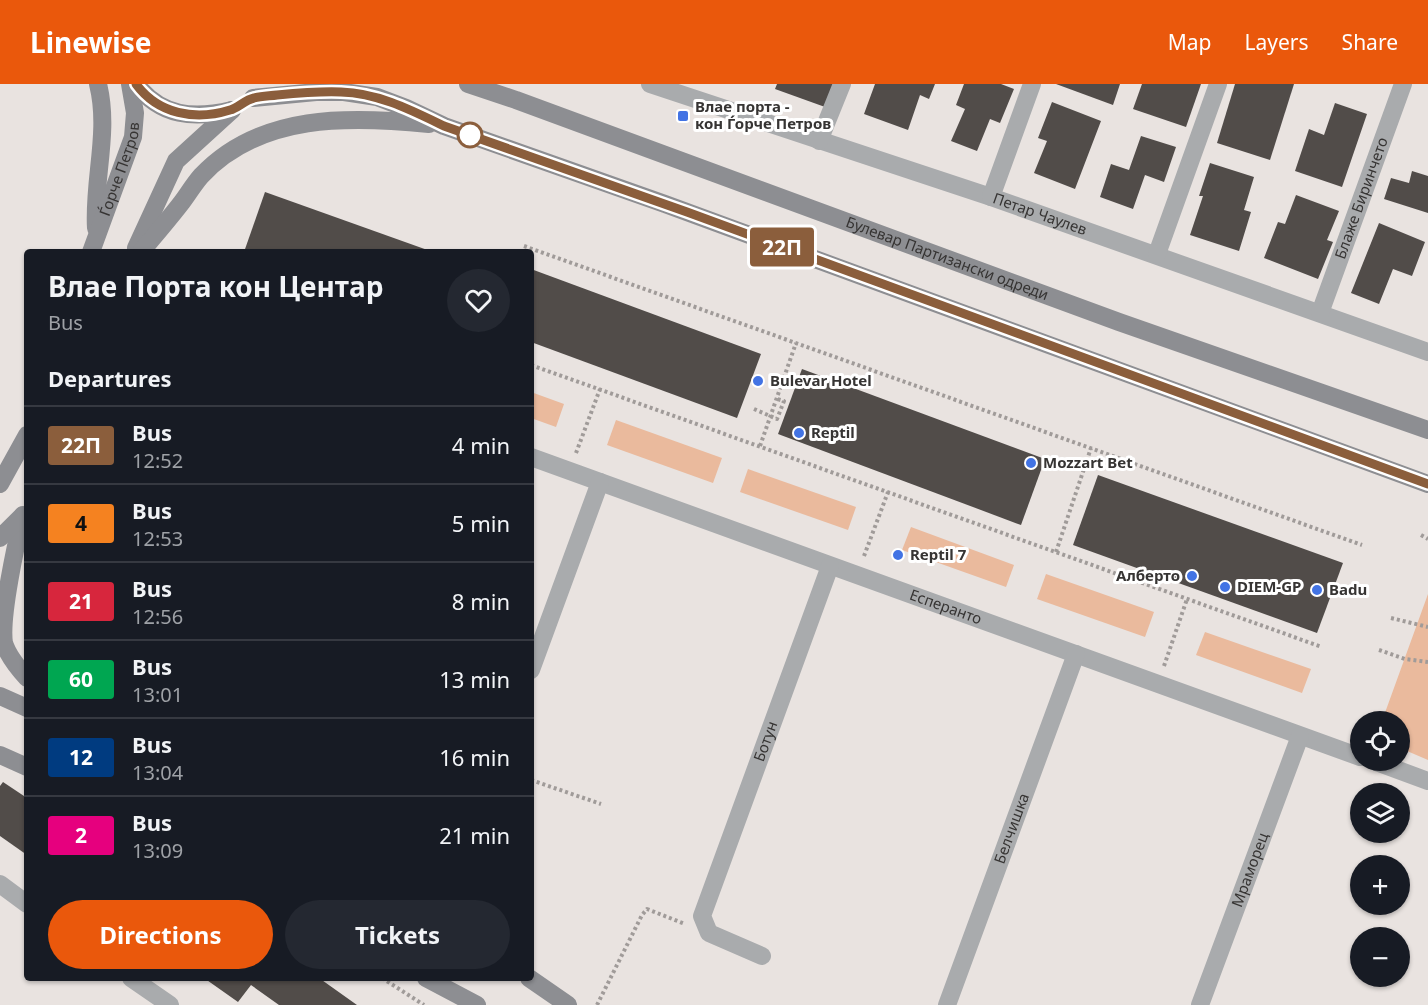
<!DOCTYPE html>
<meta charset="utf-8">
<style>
:root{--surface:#171b24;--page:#242831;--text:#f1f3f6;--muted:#9ea1a6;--line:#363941;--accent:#ea580c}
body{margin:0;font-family:"Noto Sans",sans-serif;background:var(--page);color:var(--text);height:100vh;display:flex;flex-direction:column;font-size:22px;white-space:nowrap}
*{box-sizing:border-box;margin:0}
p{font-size:20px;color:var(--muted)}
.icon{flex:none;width:33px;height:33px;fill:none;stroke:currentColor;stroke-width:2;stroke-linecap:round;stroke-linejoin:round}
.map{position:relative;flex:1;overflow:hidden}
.drawer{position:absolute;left:24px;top:165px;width:510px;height:732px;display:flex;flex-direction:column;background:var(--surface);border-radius:6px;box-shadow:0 2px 4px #0004}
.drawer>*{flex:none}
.badge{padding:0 12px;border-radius:4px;font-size:21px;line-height:39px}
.controls{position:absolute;left:1350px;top:627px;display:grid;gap:12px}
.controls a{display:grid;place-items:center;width:60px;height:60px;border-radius:50%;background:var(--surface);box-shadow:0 2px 4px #0004;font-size:30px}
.map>.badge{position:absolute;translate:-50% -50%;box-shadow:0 0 0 3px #fff}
h2{padding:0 24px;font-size:22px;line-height:54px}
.round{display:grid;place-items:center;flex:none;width:63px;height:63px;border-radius:32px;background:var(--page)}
.head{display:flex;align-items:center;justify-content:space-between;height:102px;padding:0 24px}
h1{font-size:28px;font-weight:700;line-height:45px}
.cta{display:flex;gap:12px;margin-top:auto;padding:12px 24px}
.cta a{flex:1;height:69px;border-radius:36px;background:var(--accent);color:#fff;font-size:24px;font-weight:700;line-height:69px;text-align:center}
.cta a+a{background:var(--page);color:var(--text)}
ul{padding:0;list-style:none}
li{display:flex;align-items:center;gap:18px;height:78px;padding:0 24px;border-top:2px solid var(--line)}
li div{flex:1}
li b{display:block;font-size:22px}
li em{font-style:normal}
li .badge{min-width:66px;font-weight:700;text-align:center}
header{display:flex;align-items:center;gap:36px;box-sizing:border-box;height:84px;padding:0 30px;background:var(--accent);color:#fff}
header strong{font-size:28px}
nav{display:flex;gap:33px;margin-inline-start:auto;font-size:21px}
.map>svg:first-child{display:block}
.green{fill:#eaba9d}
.building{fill:#514c49}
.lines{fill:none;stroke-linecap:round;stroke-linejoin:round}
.path{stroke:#a09b99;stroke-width:4;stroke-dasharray:3 3;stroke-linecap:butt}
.street{stroke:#a9abad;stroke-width:18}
.secondary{stroke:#8d8e92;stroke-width:18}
.line-casing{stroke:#fff;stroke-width:14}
.line{stroke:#8b5e3c;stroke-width:9}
.poi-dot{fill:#4273e4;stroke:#fff;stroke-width:2}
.stop-dot{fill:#fff;stroke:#8b5e3c;stroke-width:3}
.labels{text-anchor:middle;stroke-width:6;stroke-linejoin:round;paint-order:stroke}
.poi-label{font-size:15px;font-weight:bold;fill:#363433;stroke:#fff;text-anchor:start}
.street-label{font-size:15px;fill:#363433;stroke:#fff}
</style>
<header>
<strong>Linewise</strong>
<nav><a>Map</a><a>Layers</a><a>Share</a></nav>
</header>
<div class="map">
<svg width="1428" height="921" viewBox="0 0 1428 921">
<rect width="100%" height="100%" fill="#e9e3e0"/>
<!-- green -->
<g class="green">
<polygon points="531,308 564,320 556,343 531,334"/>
<polygon points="616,336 722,374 713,399 607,361"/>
<polygon points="748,385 856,423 848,446 740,408"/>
<polygon points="911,443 1014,481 1006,503 902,466"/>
<polygon points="1046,490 1154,528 1145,553 1037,515"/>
<polygon points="1428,510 1428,676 1400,664 1400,638 1382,637"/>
<polygon points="1205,548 1311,585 1302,609 1196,571"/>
</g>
<!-- building -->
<g class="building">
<polygon points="777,0 834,0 825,23 775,5"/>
<polygon points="875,0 935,0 929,15 920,11 908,46 864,30"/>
<polygon points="964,0 1001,0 1014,5 1000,39 990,35 977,67 951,57 965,25 956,21"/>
<polygon points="1056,0 1120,0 1113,21"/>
<polygon points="1142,0 1201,0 1186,43 1133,25"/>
<polygon points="1235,0 1294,0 1270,76 1217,59"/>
<polygon points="1052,18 1101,37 1075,105 1034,89 1047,57 1038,54"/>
<polygon points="1335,19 1367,30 1342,103 1295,87 1309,45 1324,51"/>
<polygon points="1141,52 1176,63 1164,98 1145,91 1133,125 1100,113 1111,80 1129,86"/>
<polygon points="1210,79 1254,93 1244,126 1251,128 1239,167 1190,151 1203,112 1199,112"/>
<polygon points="1412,87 1428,92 1428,129 1384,115 1391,94 1409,99"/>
<polygon points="265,108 433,168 244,168"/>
<polygon points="1296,111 1339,127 1327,156 1333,158 1318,195 1264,174 1278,138 1285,140"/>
<polygon points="1379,139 1425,158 1412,192 1393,185 1379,220 1351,209"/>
<polygon points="531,185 761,270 737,334 531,258"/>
<polygon points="802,285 1045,375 1021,441 778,350"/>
<polygon points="1098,391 1343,479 1317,549 1073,461"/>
<polygon points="3,698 27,714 27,771 0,752 0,702"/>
<polygon points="204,894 319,894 357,921 279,921 251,901 238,918"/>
</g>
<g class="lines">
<!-- path -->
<g class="path">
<polyline points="524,162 1362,461"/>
<polyline points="531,281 1322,563"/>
<polyline points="754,325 777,335 784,317 777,315"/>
<polyline points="760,362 796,259"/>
<polyline points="576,369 600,305"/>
<polyline points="1421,451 1428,455"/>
<polyline points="1056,468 1091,364"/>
<polyline points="864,472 888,408"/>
<polyline points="1391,534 1428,543"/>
<polyline points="1379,566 1405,575 1428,578"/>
<polyline points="1164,582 1187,515"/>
<polyline points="531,696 601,720"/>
<polyline points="382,894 424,921"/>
<polyline points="597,921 642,831 647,825 685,840"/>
</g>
<!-- street -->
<g class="street">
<path id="s1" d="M 650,0 L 991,113 L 1428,268"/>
<polyline points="819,57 842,0"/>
<polyline points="991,113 1032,0"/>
<polyline points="1157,170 1218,0"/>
<path id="s2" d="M 1320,229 L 1403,0"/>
<path id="s3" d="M 531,373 L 1360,673"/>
<polyline points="531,586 600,398"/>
<polyline points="1371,676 1428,697"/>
<polyline points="0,800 27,820"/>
<path id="s4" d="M 762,872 L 709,849 L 702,832 L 830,482"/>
<polyline points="131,894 170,921"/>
<path id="s5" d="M 947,921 L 1076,570"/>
<path id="s6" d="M 1200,921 L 1300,652"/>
</g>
<!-- secondary -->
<g class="secondary">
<path d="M 136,0 C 161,33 194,35 232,26"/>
<path id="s7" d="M 468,0 L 516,16 L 1119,238 L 1428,346"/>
<polyline points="253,14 316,8 344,8 377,13 406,24 444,42 665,120 1428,400"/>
<path d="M 96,144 C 93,96 110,48 98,0"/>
<polyline points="136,164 176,77 232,26"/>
<path id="s8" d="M 91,168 L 133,53 L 135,29 L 130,0"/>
<path d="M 141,168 C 155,151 169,135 182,118 C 188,110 194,100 201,92 C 260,29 350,32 429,40"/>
<polyline points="0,400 27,351"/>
<path d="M 23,431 C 16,460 0,533 4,559 C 8,572 18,584 27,594"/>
<polyline points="0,454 22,432"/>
<polyline points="0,612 27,624"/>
<polyline points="0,671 27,683"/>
<polyline points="426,894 477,921"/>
<polyline points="529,894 568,921"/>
</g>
</g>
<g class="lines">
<defs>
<path id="line" d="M 136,0 C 158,30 195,37 230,26 C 238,24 245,16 254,14 C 261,12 270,12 277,11 C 298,9 319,7 341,8 C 378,9 411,26 444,42 L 687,128 L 1428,400"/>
</defs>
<!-- line casing -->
<use href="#line" class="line-casing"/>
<!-- line -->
<use href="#line" class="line"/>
</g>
<!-- markers -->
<g class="poi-dot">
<rect x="677" y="26" width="12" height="12" rx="3"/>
<circle cx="758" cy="297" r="6"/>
<circle cx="799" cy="349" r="6"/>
<circle cx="1031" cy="379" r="6"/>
<circle cx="898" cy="471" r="6"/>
<circle cx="1192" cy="492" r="6"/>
<circle cx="1225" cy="503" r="6"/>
<circle cx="1317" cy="506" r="6"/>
</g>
<circle class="stop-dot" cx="470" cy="51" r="12"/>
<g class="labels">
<!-- poi labels -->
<g class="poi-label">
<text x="695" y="28">Влае порта -<tspan x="695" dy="17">кон Ѓорче Петров</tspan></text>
<text x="770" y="302">Bulevar Hotel</text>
<text x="811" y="354">Reptil</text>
<text x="1043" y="384">Mozzart Bet</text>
<text x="910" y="476">Reptil 7</text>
<text x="1180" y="497" text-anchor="end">Алберто</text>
<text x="1237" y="508">DIEM-GP</text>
<text x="1329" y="511">Badu</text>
</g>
<!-- street labels -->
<g class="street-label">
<text dy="5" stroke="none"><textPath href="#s8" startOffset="88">Ѓорче Петров</textPath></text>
<text dy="5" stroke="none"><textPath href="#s2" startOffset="122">Блаже Биринчето</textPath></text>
<text dy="5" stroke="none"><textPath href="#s1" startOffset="411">Петар Чаулев</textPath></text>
<text dy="5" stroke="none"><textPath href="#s7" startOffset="510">Булевар Партизански одреди</textPath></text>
<text dy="5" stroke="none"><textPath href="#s3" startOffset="441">Есперанто</textPath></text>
<text dy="5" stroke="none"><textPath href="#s4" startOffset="262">Ботун</textPath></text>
<text dy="5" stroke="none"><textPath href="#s5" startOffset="188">Белчишка</textPath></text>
<text dy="5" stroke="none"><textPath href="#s6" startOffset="144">Мраморец</textPath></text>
</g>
</g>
</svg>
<div class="controls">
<a><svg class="icon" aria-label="locate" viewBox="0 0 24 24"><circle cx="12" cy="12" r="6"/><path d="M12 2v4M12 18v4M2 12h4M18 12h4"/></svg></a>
<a><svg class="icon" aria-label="layers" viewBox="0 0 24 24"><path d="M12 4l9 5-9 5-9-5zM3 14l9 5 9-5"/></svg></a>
<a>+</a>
<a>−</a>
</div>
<b class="badge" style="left:782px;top:163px;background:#8b5e3c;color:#fff">22П</b>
<section class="drawer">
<div class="head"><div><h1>Влае Порта кон Центар</h1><p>Bus</p></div><a class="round"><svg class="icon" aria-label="heart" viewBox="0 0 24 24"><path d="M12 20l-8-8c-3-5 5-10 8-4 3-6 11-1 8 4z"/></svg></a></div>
<h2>Departures</h2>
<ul>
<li><span class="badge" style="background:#8b5e3c;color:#fff">22П</span><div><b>Bus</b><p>12:52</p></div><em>4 min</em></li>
<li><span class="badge" style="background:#f58220;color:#111">4</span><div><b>Bus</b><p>12:53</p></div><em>5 min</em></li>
<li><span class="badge" style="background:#d7263d;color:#fff">21</span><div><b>Bus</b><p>12:56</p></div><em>8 min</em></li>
<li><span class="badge" style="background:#00a651;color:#fff">60</span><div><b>Bus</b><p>13:01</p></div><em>13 min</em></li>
<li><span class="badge" style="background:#003b80;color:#fff">12</span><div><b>Bus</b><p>13:04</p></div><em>16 min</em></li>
<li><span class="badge" style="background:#e6007e;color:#fff">2</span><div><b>Bus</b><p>13:09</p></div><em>21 min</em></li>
</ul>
<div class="cta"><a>Directions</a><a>Tickets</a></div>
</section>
</div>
